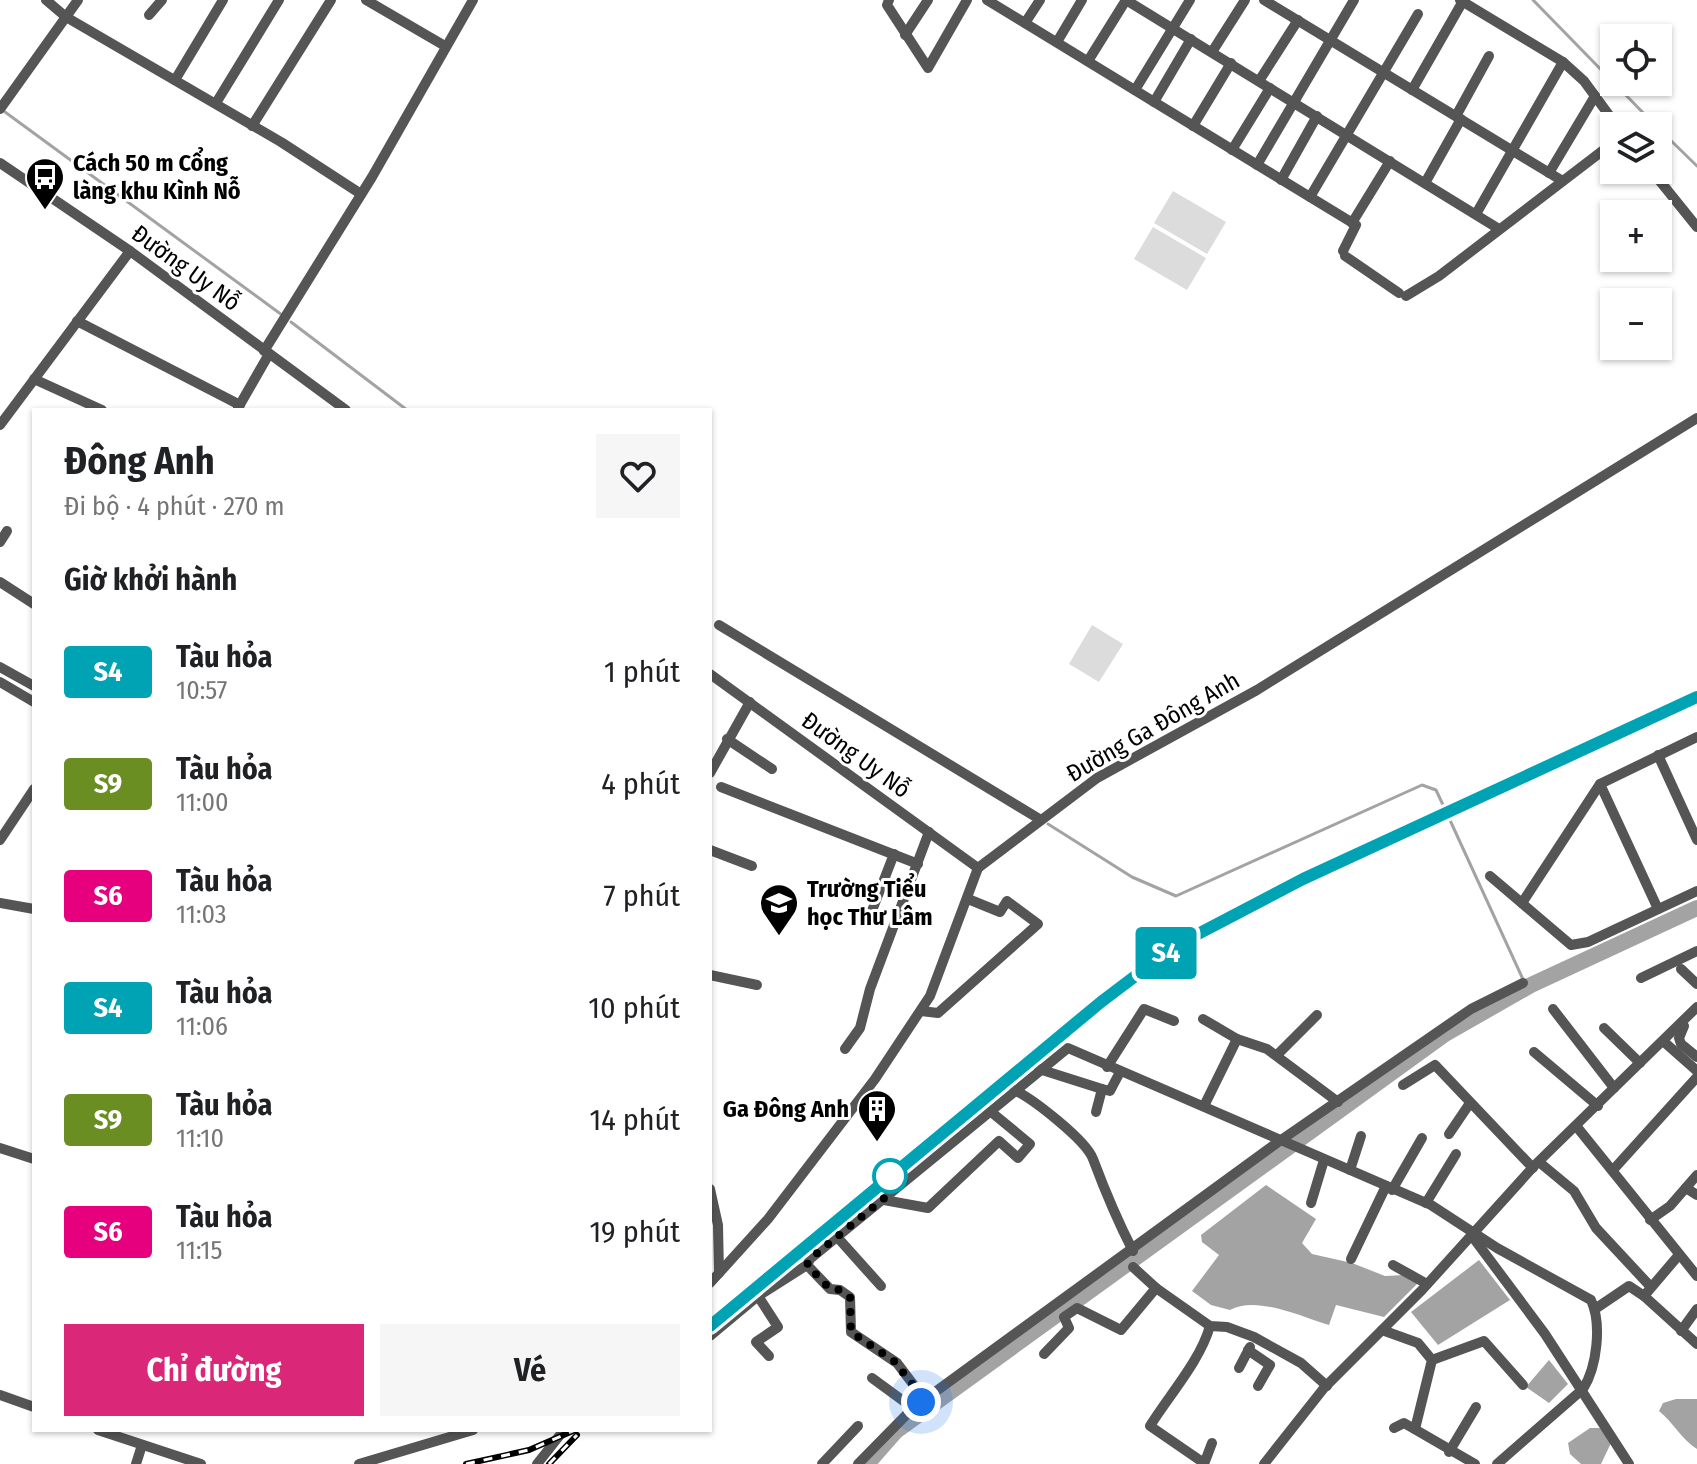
<!DOCTYPE html>
<html lang="vi">
<meta charset="utf-8">
<style>
:root{--surface:#fff;--page:#f6f6f6;--text:#202124;--muted:#757577;--accent:#db2777}
body{margin:0;font-family:"Fira Sans Condensed",sans-serif;background:var(--page);color:var(--text);height:100vh;display:flex;flex-direction:column;font-size:30px;white-space:nowrap}
*{box-sizing:border-box;margin:0}
p{font-size:26px;color:var(--muted)}
.icon{flex:none;width:44px;height:44px;fill:none;stroke:currentColor;stroke-width:2;stroke-linecap:round;stroke-linejoin:round}
.map{position:relative;flex:1;overflow:hidden}
.drawer{position:absolute;left:32px;top:408px;width:680px;height:1024px;display:flex;flex-direction:column;background:var(--surface);border-radius:0px;box-shadow:0 2px 6px #0004}
.drawer>*{flex:none}
.badge{padding:0 16px;border-radius:6px;font-size:28px;line-height:52px}
.fabs{position:absolute;left:1600px;top:24px;display:grid;gap:16px}
.fabs a{display:grid;place-items:center;width:72px;height:72px;border-radius:0px;background:var(--surface);box-shadow:0 2px 6px #0004;font-size:40px}
.you{position:absolute;width:40px;height:40px;margin:-20px;border:6px solid #fff;border-radius:50%;background:#1a73e8;box-shadow:0 0 0 12px #1a73e833}
.map>.badge{position:absolute;translate:-50% -50%;box-shadow:0 0 0 4px #fff}
h2{padding:0 32px;font-size:30px;line-height:72px}
.round{display:grid;place-items:center;flex:none;width:84px;height:84px;border-radius:0px;background:var(--page)}
.summary{display:flex;align-items:center;justify-content:space-between;height:136px;padding:0 32px}
h1{font-size:38px;font-weight:700;line-height:60px}
.cta{display:flex;gap:16px;margin-top:auto;padding:16px 32px}
.cta a{flex:1;height:92px;border-radius:0px;background:var(--accent);color:#fff;font-size:32px;font-weight:700;line-height:92px;text-align:center}
.cta a+a{background:var(--page);color:var(--text)}
ul{padding:0;list-style:none}
li{display:flex;align-items:center;gap:24px;height:112px;padding:0 32px}
li div{flex:1}
li b{display:block;font-size:30px}
li em{font-style:normal}
li .badge{min-width:88px;font-weight:700;text-align:center}
.map>svg:first-child{display:block}
.green{fill:#dcdcdc}
.water{fill:#a3a3a3}
.lines{fill:none;stroke-linecap:round;stroke-linejoin:round}
.stream{stroke:#a3a3a3;stroke-width:3}
.river{stroke:#a3a3a3;stroke-width:16}
.minor{stroke:#555;stroke-width:10}
.rail-casing{stroke:#000;stroke-width:6}
.rail{stroke:#fff;stroke-width:3;stroke-dasharray:9;stroke-linecap:butt}
.line-casing{stroke:#fff;stroke-width:18}
.line{stroke:#00a3b4;stroke-width:12}
.walk{stroke:#000;stroke-width:8;stroke-dasharray:0 14.4}
.stop-dot{fill:#fff;stroke:#00a3b4;stroke-width:4}
.labels{text-anchor:middle;stroke-width:6;stroke-linejoin:round;paint-order:stroke}
.poi-label{font-size:24px;font-weight:bold;fill:#000;stroke:#fff;text-anchor:start}
.street-label{font-size:24px;fill:#000;stroke:#fff}
</style>
<div class="map">
<svg width="1697" height="1464" viewBox="0 0 1697 1464">
<rect width="100%" height="100%" fill="#fff"/>
<!-- green -->
<g class="green">
<polygon points="1173,191 1226,222 1207,254 1154,223"/>
<polygon points="1153,227 1206,258 1187,290 1134,259"/>
<polygon points="1092,625 1123,644 1099,682 1069,664"/>
</g>
<!-- water -->
<g class="water">
<path d="M 1266,1185 L 1316,1219 L 1302,1243 L 1312,1254 L 1352,1263 L 1385,1276 L 1405,1275 L 1418,1283 L 1384,1317 L 1336,1305 L 1329,1325 C 1301,1317 1256,1295 1230,1310 L 1211,1305 L 1192,1291 L 1219,1255 L 1202,1242 L 1201,1235 Z"/>
<polygon points="1479,1260 1510,1300 1438,1345 1411,1312"/>
<polygon points="1549,1360 1568,1384 1549,1403 1526,1387"/>
<path d="M 1676,1399 L 1697,1399 L 1697,1449 C 1682,1440 1673,1422 1659,1411 L 1663,1403 Z"/>
<polygon points="1590,1428 1600,1428 1611,1443 1601,1464 1581,1464 1570,1454 1568,1443"/>
</g>
<g class="lines">
<!-- stream -->
<g class="stream">
<polyline points="1533,0 1656,126"/>
<polyline points="5,112 282,315"/>
<polyline points="1658,128 1697,166"/>
<polyline points="291,322 407,410"/>
<polyline points="1449,818 1527,988"/>
<polyline points="1048,824 1132,877 1176,896 1422,785 1436,790 1444,807"/>
</g>
<!-- river -->
<polyline class="river" points="867,1464 896,1431 1445,1034 1531,985 1697,908"/>
<!-- minor -->
<g class="minor">
<polyline points="46,0 66,17 281,142 361,194"/>
<polyline points="366,0 445,46"/>
<polyline points="889,0 887,5 928,68 967,0"/>
<polyline points="987,0 1356,225 1343,251"/>
<polyline points="1126,0 1499,229"/>
<polyline points="1264,0 1561,180"/>
<polyline points="1460,0 1563,62 1584,81 1617,126"/>
<polyline points="149,15 162,0"/>
<polyline points="1025,23 1040,0"/>
<polyline points="905,35 928,0"/>
<polyline points="1057,42 1082,0"/>
<polyline points="1212,52 1245,0"/>
<polyline points="1088,61 1126,0"/>
<polyline points="175,80 223,0"/>
<polyline points="1259,81 1298,20"/>
<polyline points="1135,90 1190,0"/>
<polyline points="1412,90 1463,1"/>
<polyline points="1154,102 1191,39"/>
<polyline points="216,103 279,0"/>
<polyline points="0,109 78,0"/>
<polyline points="1456,116 1489,56"/>
<polyline points="252,126 331,0"/>
<polyline points="1193,126 1231,63"/>
<polyline points="1232,150 1270,88"/>
<polyline points="0,163 130,251 346,410"/>
<polyline points="1257,165 1354,0"/>
<polyline points="1651,170 1697,227"/>
<polyline points="1549,173 1595,96"/>
<polyline points="1281,180 1317,116"/>
<polyline points="1425,183 1461,119"/>
<polyline points="1310,197 1418,14"/>
<polyline points="1476,214 1563,62"/>
<polyline points="1352,223 1390,161"/>
<polyline points="1345,256 1399,293"/>
<polyline points="1406,296 1439,276 1614,142"/>
<polyline points="77,321 240,405"/>
<polyline points="264,351 372,177 473,0"/>
<polyline points="34,379 102,410"/>
<polyline points="238,408 269,354"/>
<polyline points="0,425 130,251"/>
<polyline points="0,542 7,531"/>
<polyline points="0,582 34,604"/>
<polyline points="719,625 1041,820"/>
<polyline points="0,667 34,686"/>
<polyline points="710,674 978,868"/>
<polyline points="0,682 34,702"/>
<polyline points="727,739 772,769"/>
<polyline points="1658,755 1697,840"/>
<polyline points="710,773 750,702"/>
<polyline points="1600,784 1658,909"/>
<polyline points="721,787 918,864"/>
<polyline points="0,840 34,789"/>
<polyline points="710,850 752,866"/>
<polyline points="1490,876 1571,945 1588,942 1697,891"/>
<polyline points="0,903 34,909"/>
<polyline points="1522,903 1600,784 1697,737"/>
<polyline points="868,921 894,854"/>
<polyline points="1681,969 1697,984"/>
<polyline points="710,975 757,985"/>
<polyline points="1641,978 1697,951"/>
<polyline points="1553,1009 1614,1088"/>
<polyline points="921,1011 938,1013 1038,924 1007,901 1000,912 968,899"/>
<polyline points="1203,1019 1237,1039 1267,1049 1338,1102"/>
<polyline points="1684,1026 1679,1038 1681,1044 1697,1057"/>
<polyline points="1604,1028 1640,1063"/>
<polyline points="1663,1041 1697,1071"/>
<polyline points="845,1049 860,1028 870,989 929,832"/>
<polyline points="1534,1052 1598,1106"/>
<polyline points="1277,1055 1317,1015"/>
<polyline points="1107,1067 1144,1009 1174,1021"/>
<polyline points="1039,1069 1102,1089 1096,1112"/>
<polyline points="1403,1085 1435,1065 1533,1168"/>
<polyline points="1102,1089 1110,1091 1120,1072"/>
<path d="M 1014,1090 C 1032,1098 1086,1140 1093,1159 C 1105,1191 1117,1220 1133,1251"/>
<polyline points="1204,1106 1237,1039"/>
<polyline points="1577,1127 1697,1276"/>
<polyline points="1449,1134 1470,1103"/>
<polyline points="0,1148 34,1159"/>
<polyline points="1539,1162 1574,1191 1596,1228 1650,1286"/>
<polyline points="1350,1170 1361,1136"/>
<polyline points="1613,1170 1697,1077"/>
<polyline points="1686,1188 1697,1195"/>
<polyline points="710,1189 718,1225 719,1273"/>
<polyline points="1392,1190 1422,1138"/>
<polyline points="884,1200 928,1208 999,1141 1018,1158 1030,1144 990,1111"/>
<polyline points="1311,1203 1324,1160"/>
<polyline points="1426,1203 1456,1154"/>
<polyline points="1650,1220 1670,1206 1697,1175"/>
<polyline points="1472,1236 1545,1334 1629,1464"/>
<polyline points="838,1238 881,1286"/>
<polyline points="1351,1259 1386,1186"/>
<polyline points="807,1265 830,1289 840,1290 850,1297 851,1332 897,1363 925,1400"/>
<polyline points="1393,1265 1427,1284"/>
<polyline points="710,1283 768,1219 875,1079 930,996 978,868 1097,778 1257,690 1697,418"/>
<polyline points="1156,1288 1210,1326 1227,1327 1254,1337 1301,1363 1327,1386"/>
<polyline points="758,1296 778,1327 756,1342 769,1356"/>
<polyline points="1644,1296 1697,1344"/>
<polyline points="1595,1309 1629,1286 1644,1296 1678,1256"/>
<polyline points="1382,1330 1418,1343 1432,1360 1415,1429"/>
<polyline points="1681,1331 1697,1309"/>
<path d="M 710,1336 L 758,1296 L 807,1265 L 810,1259 L 1068,1048 L 1431,1205 L 1497,1248 L 1591,1300 C 1602,1324 1597,1367 1583,1389 L 1497,1464"/>
<polyline points="1248,1350 1270,1365 1258,1386"/>
<polyline points="1044,1354 1069,1328 1064,1317 1077,1308 1121,1330 1156,1288 1133,1267"/>
<polyline points="1432,1360 1484,1341 1523,1385"/>
<polyline points="1239,1368 1250,1347"/>
<polyline points="0,1395 34,1407"/>
<polyline points="913,1408 1281,1140 1471,1009 1523,983"/>
<polyline points="1394,1428 1404,1423 1475,1464"/>
<polyline points="98,1430 201,1464"/>
<polyline points="1449,1452 1476,1407"/>
<path d="M 1204,1463 L 1150,1426 C 1170,1394 1200,1361 1210,1326"/>
<polyline points="136,1464 142,1445"/>
<polyline points="359,1464 473,1430"/>
<polyline points="537,1464 564,1430"/>
<polyline points="822,1464 858,1426"/>
<polyline points="858,1464 913,1408 872,1378"/>
<polyline points="1204,1464 1212,1443"/>
<polyline points="1264,1464 1324,1388 1422,1290 1535,1165 1697,1007"/>
</g>
<defs>
<g id="rail">
<polyline points="710,1326 1101,1002 1175,946 1303,879 1697,697"/>
<polyline points="466,1464 529,1450 575,1430"/>
<polyline points="549,1464 577,1435"/>
</g>
</defs>
<!-- rail casing -->
<use href="#rail" class="rail-casing"/>
<!-- rail -->
<use href="#rail" class="rail"/>
</g>
<g class="lines">
<defs>
<polyline id="line" points="710,1326 1101,1002 1175,946 1303,879 1697,697"/>
</defs>
<!-- line casing -->
<use href="#line" class="line-casing"/>
<!-- line -->
<use href="#line" class="line"/>
<!-- walk -->
<polyline class="walk" points="890,1176 905,1181 810,1259 807,1265 830,1289 840,1290 850,1297 851,1332 894,1361 925,1400 921,1402"/>
</g>
<!-- icons -->
<defs>
<symbol id="bus-pin" viewBox="-11 -11 22 30"><path d="M0 17L-7.5 6A9.5 9.5 0 1 1 7.5 6Z" fill="#000" stroke="#fff"/><path d="M-5-6H5V4H4V6H2V4H-2V6H-4V4H-5ZM-3.5-4V0h7V-4ZM-3.5 1.2v1.5H-2V1.2ZM2 1.2v1.5H3.5V1.2Z" fill="#fff"/></symbol>
<symbol id="school-pin" viewBox="-11 -11 22 30"><path d="M0 17L-7.5 6A9.5 9.5 0 1 1 7.5 6Z" fill="#000" stroke="#fff"/><path d="M0-5L7-2L0 1L-7-2ZM-4 1L0 2.5L4 1V4Q0 6-4 4Z" fill="#fff"/></symbol>
<symbol id="building-pin" viewBox="-11 -11 22 30"><path d="M0 17L-7.5 6A9.5 9.5 0 1 1 7.5 6Z" fill="#000" stroke="#fff"/><path d="M-4-6H4V6H1V3H-1V6H-4ZM-2.5-4.3h1.7v1.8h-1.7ZM.8-4.3h1.7v1.8H.8ZM-2.5-1h1.7V.8h-1.7ZM.8-1h1.7V.8H.8Z" fill="#fff"/></symbol>
</defs>
<g fill-rule="evenodd">
<use href="#bus-pin" x="23" y="155" width="44" height="60"/>
<use href="#school-pin" x="757" y="881" width="44" height="60"/>
<use href="#building-pin" x="855" y="1087" width="44" height="60"/>
</g>
<!-- markers -->
<circle class="stop-dot" cx="890" cy="1176" r="16"/>
<g class="labels">
<!-- poi labels -->
<g class="poi-label">
<text x="73" y="171">Cách 50 m Cổng<tspan x="73" dy="28">làng khu Kình Nỗ</tspan></text>
<text x="807" y="897">Trường Tiểu<tspan x="807" dy="28">học Thư Lâm</tspan></text>
<text x="849" y="1117" text-anchor="end">Ga Đông Anh</text>
</g>
<!-- street labels -->
<g class="street-label">
<text transform="translate(186 268) rotate(36)" y="8">Đường Uy Nỗ</text>
<text transform="translate(1153 727) rotate(-30)" y="8">Đường Ga Đông Anh</text>
<text transform="translate(856 755) rotate(36)" y="8">Đường Uy Nỗ</text>
</g>
</g>
</svg>
<div class="fabs">
<a><svg class="icon" aria-label="locate" viewBox="0 0 24 24"><circle cx="12" cy="12" r="6"/><path d="M12 2v4M12 18v4M2 12h4M18 12h4"/></svg></a>
<a><svg class="icon" aria-label="layers" viewBox="0 0 24 24"><path d="M12 4l9 5-9 5-9-5zM3 14l9 5 9-5"/></svg></a>
<a>+</a>
<a>−</a>
</div>
<div class="you" style="left:921px;top:1402px"></div>
<b class="badge" style="left:1166px;top:953px;background:#00a3b4;color:#fff">S4</b>
<section class="drawer">
<div class="summary"><div><h1>Đông Anh</h1><p>Đi bộ · 4 phút · 270 m</p></div><a class="round"><svg class="icon" aria-label="heart" viewBox="0 0 24 24"><path d="M12 20l-8-8c-3-5 5-10 8-4 3-6 11-1 8 4z"/></svg></a></div>
<h2>Giờ khởi hành</h2>
<ul>
<li><span class="badge" style="background:#00a3b4;color:#fff">S4</span><div><b>Tàu hỏa</b><p>10:57</p></div><em>1 phút</em></li>
<li><span class="badge" style="background:#6b8e23;color:#fff">S9</span><div><b>Tàu hỏa</b><p>11:00</p></div><em>4 phút</em></li>
<li><span class="badge" style="background:#e6007e;color:#fff">S6</span><div><b>Tàu hỏa</b><p>11:03</p></div><em>7 phút</em></li>
<li><span class="badge" style="background:#00a3b4;color:#fff">S4</span><div><b>Tàu hỏa</b><p>11:06</p></div><em>10 phút</em></li>
<li><span class="badge" style="background:#6b8e23;color:#fff">S9</span><div><b>Tàu hỏa</b><p>11:10</p></div><em>14 phút</em></li>
<li><span class="badge" style="background:#e6007e;color:#fff">S6</span><div><b>Tàu hỏa</b><p>11:15</p></div><em>19 phút</em></li>
</ul>
<div class="cta"><a>Chỉ đường</a><a>Vé</a></div>
</section>
</div>
